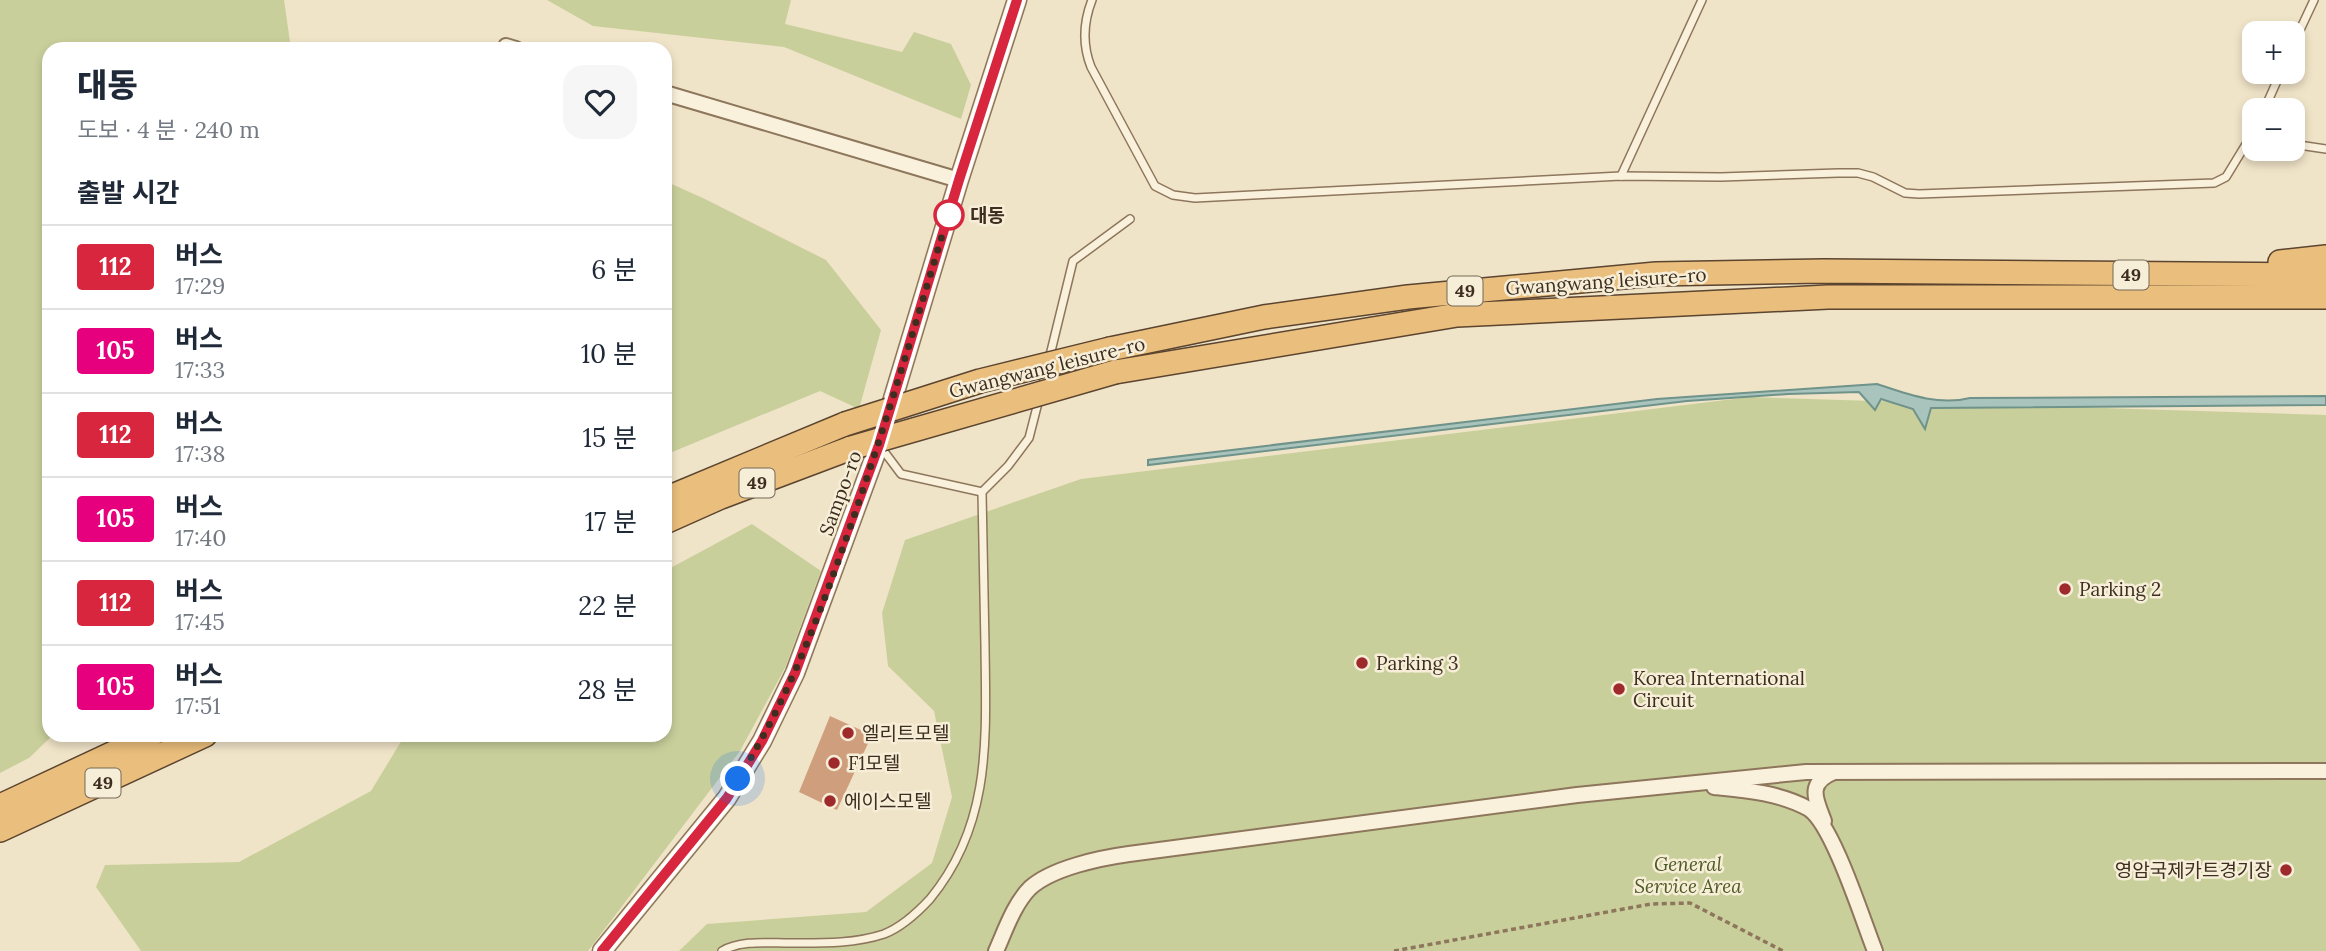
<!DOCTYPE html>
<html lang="ko">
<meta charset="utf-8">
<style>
:root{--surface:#fff;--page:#f6f6f7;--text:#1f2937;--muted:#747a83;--line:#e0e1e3}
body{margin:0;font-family:Lora,"Noto Sans KR",serif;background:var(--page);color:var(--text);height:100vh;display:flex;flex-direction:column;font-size:26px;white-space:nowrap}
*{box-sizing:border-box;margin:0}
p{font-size:23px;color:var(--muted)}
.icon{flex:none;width:38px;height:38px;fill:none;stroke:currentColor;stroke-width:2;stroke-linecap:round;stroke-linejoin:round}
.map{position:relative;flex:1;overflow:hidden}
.panel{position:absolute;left:42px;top:42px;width:630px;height:700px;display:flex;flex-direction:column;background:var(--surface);border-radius:21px;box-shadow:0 4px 10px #0003}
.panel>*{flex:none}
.badge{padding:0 14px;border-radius:5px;font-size:24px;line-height:46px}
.buttons{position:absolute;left:2242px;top:21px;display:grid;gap:14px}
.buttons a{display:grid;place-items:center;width:63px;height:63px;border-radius:14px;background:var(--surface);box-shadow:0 4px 10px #0003;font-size:35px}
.you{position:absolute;width:35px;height:35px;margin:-18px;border:5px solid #fff;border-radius:50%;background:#1a73e8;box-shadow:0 0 0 10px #1a73e833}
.map>.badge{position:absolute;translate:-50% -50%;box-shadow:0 0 0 4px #fff}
h2{padding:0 35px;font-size:26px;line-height:63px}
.round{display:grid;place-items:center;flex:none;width:74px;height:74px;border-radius:21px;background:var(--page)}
.headline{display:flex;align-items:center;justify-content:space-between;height:119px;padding:0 35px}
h1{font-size:33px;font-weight:800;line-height:52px}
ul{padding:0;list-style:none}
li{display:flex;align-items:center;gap:21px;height:84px;padding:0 35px;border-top:2px solid var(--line)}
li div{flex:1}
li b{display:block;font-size:26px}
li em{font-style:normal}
li .badge{min-width:77px;font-weight:700;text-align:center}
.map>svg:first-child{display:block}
.green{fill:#c9cf9b}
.water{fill:#a9c4bc;stroke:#6f938a;stroke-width:2}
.building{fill:#cf9f7d}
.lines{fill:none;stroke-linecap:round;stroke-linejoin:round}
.service-casing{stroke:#8d765c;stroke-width:10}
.minor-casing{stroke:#8d765c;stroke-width:18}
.tertiary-casing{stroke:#8d765c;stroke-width:21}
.trunk-casing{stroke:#5b4430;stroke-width:26}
.path{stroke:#8d765c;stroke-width:3.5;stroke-dasharray:5 3.5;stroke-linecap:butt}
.service{stroke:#faf1dc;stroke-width:7}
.minor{stroke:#faf1dc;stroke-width:14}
.tertiary{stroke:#faf1dc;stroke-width:18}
.trunk{stroke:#eabe7c;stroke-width:23}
.trunk-bridge-casing{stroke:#5b4430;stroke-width:26;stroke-linecap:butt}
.trunk-bridge{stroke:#eabe7c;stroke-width:23}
.line-casing{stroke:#fff;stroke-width:16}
.line{stroke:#d7263d;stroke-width:10}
.walk{stroke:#3d2e20;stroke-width:7;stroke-dasharray:0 12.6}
.stop-dot{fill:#fff;stroke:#d7263d;stroke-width:3.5}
.poi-dot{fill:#9e2a2b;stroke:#f7eed8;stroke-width:2.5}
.labels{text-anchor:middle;stroke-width:5;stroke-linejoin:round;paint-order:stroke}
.shield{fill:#f7eed8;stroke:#756857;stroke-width:2}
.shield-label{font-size:18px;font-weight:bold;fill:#3d2e20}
.stop-label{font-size:19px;font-weight:bold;fill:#3d2e20;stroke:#f7eed8;text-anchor:start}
.street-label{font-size:19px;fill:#3d2e20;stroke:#f7eed8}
.poi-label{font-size:19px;fill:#3d2e20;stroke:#f7eed8;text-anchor:start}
.park-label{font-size:19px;font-style:italic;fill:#4d5a26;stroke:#f7eed8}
</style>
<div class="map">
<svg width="2326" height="951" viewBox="0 0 2326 951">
<rect width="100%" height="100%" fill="#f0e4c8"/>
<!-- green -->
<g class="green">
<polygon points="0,0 284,0 291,49 49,49 49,735 53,735 29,758 0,773"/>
<polygon points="547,0 791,0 785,24 902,52 914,32 951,44 971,85 961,119 784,47 593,26"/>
<polygon points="665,181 705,199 826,260 881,330 859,409 820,391 665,455"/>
<polygon points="1750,397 2326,415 2326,951 679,951 707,924 866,912 932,863 952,797 934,711 888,666 882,613 905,540 1081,479"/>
<polygon points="752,524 821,571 785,668 740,751 588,951 141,951 96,887 105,865 239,862 371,791 405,735 665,735 665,571"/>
</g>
<!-- water -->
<path class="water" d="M 1877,384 C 1907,394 1938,406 1970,398 L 2326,396 L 2326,405 L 1931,408 L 1925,429 L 1913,409 L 1881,399 L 1875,410 L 1859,392 L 1788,394 L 1687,401 L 1148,465 L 1148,460 L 1657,399 Z"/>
<!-- building -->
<polygon class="building" points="830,716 872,735 837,810 799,792"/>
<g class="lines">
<defs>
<g id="service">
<path d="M 1092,0 C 1083,23 1082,44 1091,67 L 1155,186 L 1173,195 L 1195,198 L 1621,176 L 1721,177 L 1838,173 L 1858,173 L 1873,177 L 1905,193 L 1919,194 L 2214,183 L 2226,177 L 2254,131"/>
<polyline points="2292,47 2314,0"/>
<polyline points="2264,110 2281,72"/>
<polyline points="2292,144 2326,149"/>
<polyline points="1621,176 1702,0"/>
<polyline points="1042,388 1073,261 1130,219"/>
<polyline points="880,446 901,474 982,492"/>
<path d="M 722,951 C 741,940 767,943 789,943 C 821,943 854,944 884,934 C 902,927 917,913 930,899 C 992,824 986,738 985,646 C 984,595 983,543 982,492 L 1008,466 L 1029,438 L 1039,399"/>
</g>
<g id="minor">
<polyline points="506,46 516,49"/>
<polyline points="665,93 959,180"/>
<path d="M 1714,787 C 1745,790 1781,793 1809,809 C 1833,825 1863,921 1875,951"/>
<path d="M 1824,821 C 1815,798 1807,783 1834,772"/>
<path d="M 996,951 C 1005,931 1014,904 1030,888 C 1052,868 1100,858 1129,854 L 1577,795 L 1806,772 L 2326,771"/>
</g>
<polyline id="tertiary" points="602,951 727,798 762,741 795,673 879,445 959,180 1017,0"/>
<g id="trunk">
<polyline points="2280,262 2326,257"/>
<polyline points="1110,349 1264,317 1408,297 1656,274 1824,271 2326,275"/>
<polyline points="1115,372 1457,315 1828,297 2326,297"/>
<polyline points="665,499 845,424"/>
<polyline points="665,522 721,497 851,448"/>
<polyline points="0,806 152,735"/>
<polyline points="0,830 205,735"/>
</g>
</defs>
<!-- service casing -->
<use href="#service" class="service-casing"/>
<!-- minor casing -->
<use href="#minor" class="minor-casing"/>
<!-- tertiary casing -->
<use href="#tertiary" class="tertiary-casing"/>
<!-- trunk casing -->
<use href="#trunk" class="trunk-casing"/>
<!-- path -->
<polyline class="path" points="1394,951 1651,904 1690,903 1783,951"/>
<!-- service -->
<use href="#service" class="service"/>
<!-- minor -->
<use href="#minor" class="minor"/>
<!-- tertiary -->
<use href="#tertiary" class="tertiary"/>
<!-- trunk -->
<use href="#trunk" class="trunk"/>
<defs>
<g id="trunk-bridge">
<polyline points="845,424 980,381 1110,349"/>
<polyline points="851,448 1115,372"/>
</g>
</defs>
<!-- trunk-bridge casing -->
<use href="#trunk-bridge" class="trunk-bridge-casing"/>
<!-- trunk-bridge -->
<use href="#trunk-bridge" class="trunk-bridge"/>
</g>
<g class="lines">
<defs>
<polyline id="line" points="602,951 727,798 762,741 795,673 879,445 959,180 1017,0"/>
</defs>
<!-- line casing -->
<use href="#line" class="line-casing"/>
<!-- line -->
<use href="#line" class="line"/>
<!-- walk -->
<path class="walk" d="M 738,779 C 785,705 816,624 845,542 C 884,431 917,319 951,206 L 949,215"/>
</g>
<!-- markers -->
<circle class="stop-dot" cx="949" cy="215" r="14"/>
<g class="poi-dot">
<circle cx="2065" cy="589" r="7"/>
<circle cx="1362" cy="663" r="7"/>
<circle cx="1619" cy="689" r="7"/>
<circle cx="848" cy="733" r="7"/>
<circle cx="834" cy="763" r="7"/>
<circle cx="830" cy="801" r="7"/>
<circle cx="2286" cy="870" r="7"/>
</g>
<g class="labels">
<!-- shield labels -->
<g class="shield">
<rect x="2113.5" y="260.5" width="35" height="29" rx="5"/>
<rect x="1447.5" y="276.5" width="35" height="29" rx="5"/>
<rect x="739.5" y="468.5" width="35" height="29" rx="5"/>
<rect x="85.5" y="768.5" width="35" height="29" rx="5"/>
</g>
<g class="shield-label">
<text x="2131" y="281">49</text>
<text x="1465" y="297">49</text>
<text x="757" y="489">49</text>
<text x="103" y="789">49</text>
</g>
<!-- stop labels -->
<g class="stop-label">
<text x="970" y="222">대동</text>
</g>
<!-- street labels -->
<g class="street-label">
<text transform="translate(1606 281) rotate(-4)" y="7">Gwangwang leisure-ro</text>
<text transform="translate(1047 367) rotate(-14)" y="7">Gwangwang leisure-ro</text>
<text transform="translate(840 493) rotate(-70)" y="7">Sampo-ro</text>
</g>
<!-- poi labels -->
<g class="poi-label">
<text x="2079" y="596">Parking 2</text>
<text x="1376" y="670">Parking 3</text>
<text x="1633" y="685">Korea International<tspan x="1633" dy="22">Circuit</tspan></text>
<text x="862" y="740">엘리트모텔</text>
<text x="848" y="770">F1모텔</text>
<text x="844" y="808">에이스모텔</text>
<text x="2272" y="877" text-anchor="end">영암국제카트경기장</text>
</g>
<!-- park labels -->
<g class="park-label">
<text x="1688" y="871">General<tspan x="1688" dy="22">Service Area</tspan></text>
</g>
</g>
</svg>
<div class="buttons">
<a>+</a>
<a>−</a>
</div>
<div class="you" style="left:738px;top:779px"></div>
<section class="panel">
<div class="headline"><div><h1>대동</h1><p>도보 · 4 분 · 240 m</p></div><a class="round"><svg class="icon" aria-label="heart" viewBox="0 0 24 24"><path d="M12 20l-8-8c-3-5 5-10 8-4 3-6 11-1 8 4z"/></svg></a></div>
<h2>출발 시간</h2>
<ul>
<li><span class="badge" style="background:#d7263d;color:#fff">112</span><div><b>버스</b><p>17:29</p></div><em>6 분</em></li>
<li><span class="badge" style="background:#e6007e;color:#fff">105</span><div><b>버스</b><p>17:33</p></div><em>10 분</em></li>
<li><span class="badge" style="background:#d7263d;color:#fff">112</span><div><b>버스</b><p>17:38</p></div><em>15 분</em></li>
<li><span class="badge" style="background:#e6007e;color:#fff">105</span><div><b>버스</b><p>17:40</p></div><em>17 분</em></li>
<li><span class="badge" style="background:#d7263d;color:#fff">112</span><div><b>버스</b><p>17:45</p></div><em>22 분</em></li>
<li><span class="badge" style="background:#e6007e;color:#fff">105</span><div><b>버스</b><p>17:51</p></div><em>28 분</em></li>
</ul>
</section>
</div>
